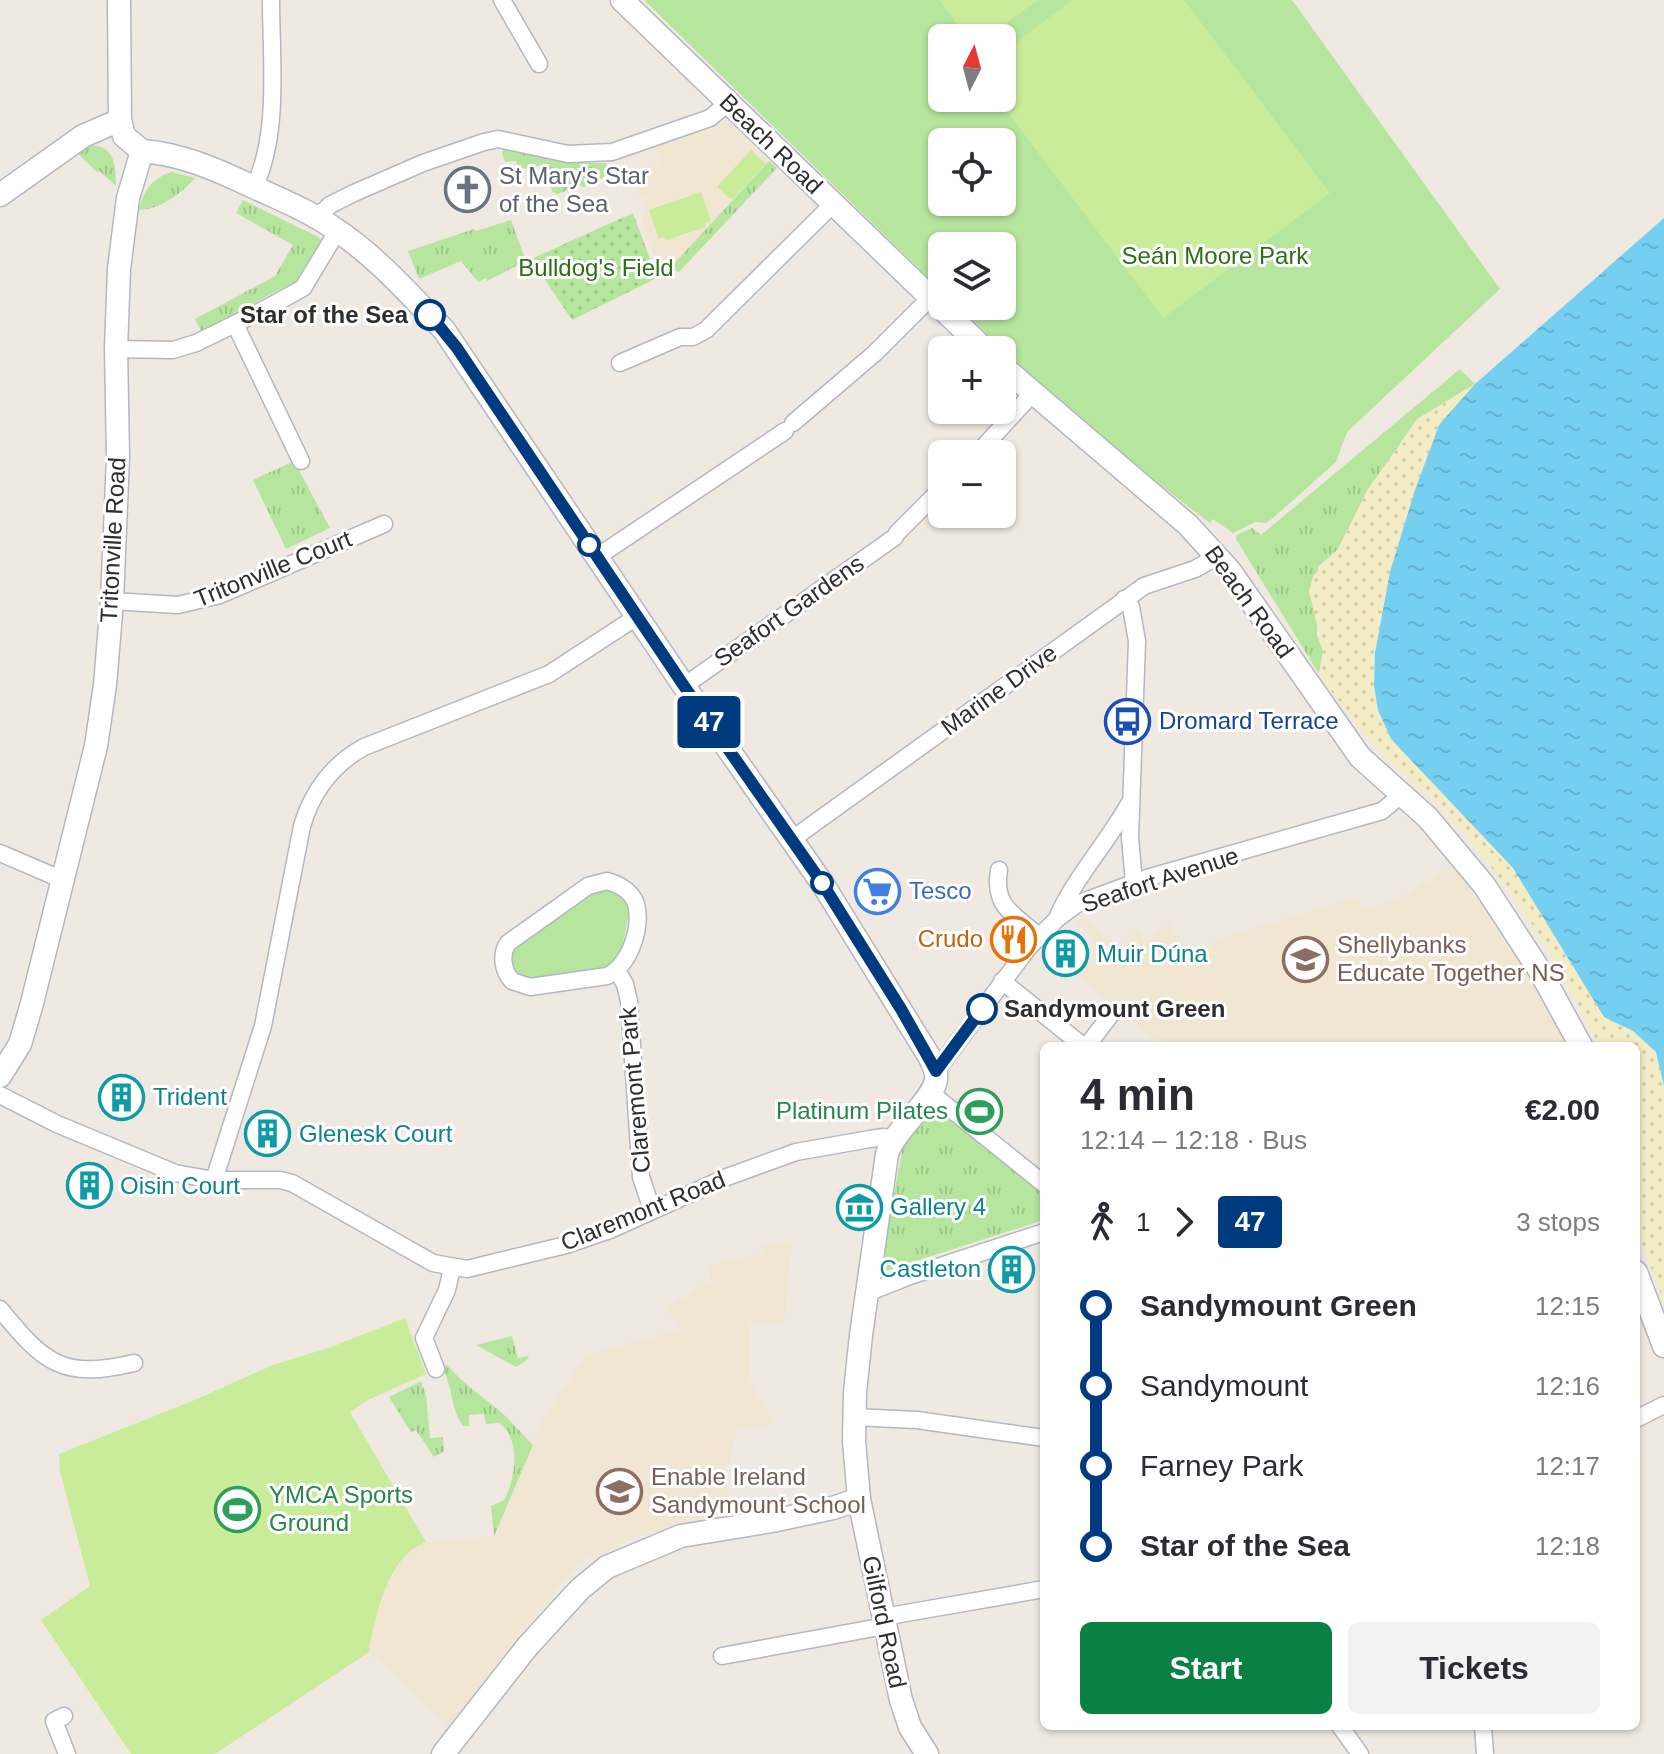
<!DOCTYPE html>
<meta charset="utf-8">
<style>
:root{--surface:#fff;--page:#f2f2f3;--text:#2b2b33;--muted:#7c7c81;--accent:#0b8043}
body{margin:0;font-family:Helvetica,sans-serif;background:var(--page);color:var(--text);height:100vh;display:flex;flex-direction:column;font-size:30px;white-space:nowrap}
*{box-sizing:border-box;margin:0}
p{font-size:26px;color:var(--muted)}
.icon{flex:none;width:44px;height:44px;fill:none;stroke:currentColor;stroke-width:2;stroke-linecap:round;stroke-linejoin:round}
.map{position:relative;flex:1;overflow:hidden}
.drawer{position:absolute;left:1040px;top:1042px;width:600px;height:688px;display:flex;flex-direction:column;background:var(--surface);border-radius:12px;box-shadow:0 2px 6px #0004}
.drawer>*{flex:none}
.badge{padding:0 16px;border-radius:6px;font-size:28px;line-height:52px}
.needle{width:52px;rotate:6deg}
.tools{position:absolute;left:928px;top:24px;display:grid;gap:16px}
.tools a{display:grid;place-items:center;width:88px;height:88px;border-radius:12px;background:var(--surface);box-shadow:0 2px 6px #0004;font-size:40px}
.map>.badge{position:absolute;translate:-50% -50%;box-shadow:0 0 0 4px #fff}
.legs{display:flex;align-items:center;gap:12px;height:88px;padding:0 40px;font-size:26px}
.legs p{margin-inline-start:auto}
.headline{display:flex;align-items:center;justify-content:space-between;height:136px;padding:0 40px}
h1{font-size:44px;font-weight:700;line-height:60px}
.primary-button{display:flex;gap:16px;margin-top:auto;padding:16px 40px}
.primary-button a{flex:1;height:92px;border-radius:12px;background:var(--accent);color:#fff;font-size:32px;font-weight:700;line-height:92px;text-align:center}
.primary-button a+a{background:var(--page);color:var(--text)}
ul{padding:0 40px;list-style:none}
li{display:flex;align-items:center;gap:28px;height:80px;font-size:30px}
li i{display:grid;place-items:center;width:12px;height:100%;margin:0 10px;background:currentColor}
li i::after{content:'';width:20px;height:20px;margin:-10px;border:6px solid;border-radius:50%;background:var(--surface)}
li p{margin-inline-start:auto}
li:first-child i{background:linear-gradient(#0000 50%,currentColor 0)}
li:last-child i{background:linear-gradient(currentColor 50%,#0000 0)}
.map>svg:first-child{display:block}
.education{fill:#f0e6d1}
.grass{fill:url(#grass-tufts)}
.forest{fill:url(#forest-crowns)}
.sand{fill:url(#sand-dots)}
.park{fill:#b6e59e;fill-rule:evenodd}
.garden{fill:url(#garden-dots)}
.pitch{fill:#c9ec9a}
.water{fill:url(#water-ripples)}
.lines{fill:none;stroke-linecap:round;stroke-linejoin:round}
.street-casing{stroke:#b4b7c1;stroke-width:19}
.secondary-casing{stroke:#b4b7c1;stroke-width:25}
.street{stroke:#fff;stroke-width:16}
.secondary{stroke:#fff;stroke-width:22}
.line-1-casing{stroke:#fff;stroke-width:18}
.line-1{stroke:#003b80;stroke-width:12}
.stop-1-dot{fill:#fff;stroke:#003b80;stroke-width:4}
.labels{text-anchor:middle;stroke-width:6;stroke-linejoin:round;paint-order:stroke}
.street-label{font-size:24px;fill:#2e2e2e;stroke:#fff}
.worship-label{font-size:24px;fill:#5b616d;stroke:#fff;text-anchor:start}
.park-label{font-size:24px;fill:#2c6e1b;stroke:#fff}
.stop-label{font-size:24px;font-weight:bold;fill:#2e2e2e;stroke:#fff;text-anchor:end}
.transit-label{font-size:24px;fill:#164399;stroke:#fff;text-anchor:start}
.shop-label{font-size:24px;fill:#366cbe;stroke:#fff;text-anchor:start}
.food-label{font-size:24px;fill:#c56008;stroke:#fff;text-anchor:end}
.education-label{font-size:24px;fill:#785e54;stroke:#fff;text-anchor:start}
.culture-label{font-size:24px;fill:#0d838f;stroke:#fff;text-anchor:start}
.leisure-label{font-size:24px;fill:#27864d;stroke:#fff;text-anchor:end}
</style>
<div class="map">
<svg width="1664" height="1754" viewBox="0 0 1664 1754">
<defs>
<pattern id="grass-tufts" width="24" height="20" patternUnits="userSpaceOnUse" patternTransform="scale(2)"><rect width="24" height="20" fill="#b6e59e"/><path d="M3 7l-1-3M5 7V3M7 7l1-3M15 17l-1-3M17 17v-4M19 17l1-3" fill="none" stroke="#9dc588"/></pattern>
<pattern id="forest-crowns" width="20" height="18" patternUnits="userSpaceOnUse" patternTransform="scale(2)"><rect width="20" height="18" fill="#b6e59e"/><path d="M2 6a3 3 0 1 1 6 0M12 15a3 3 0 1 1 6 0" fill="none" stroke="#9dc588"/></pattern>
<pattern id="sand-dots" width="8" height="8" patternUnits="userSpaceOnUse" patternTransform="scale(2)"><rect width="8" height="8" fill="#f3ecc5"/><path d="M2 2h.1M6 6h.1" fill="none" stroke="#d1cbaa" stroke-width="1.8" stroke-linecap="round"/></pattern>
<pattern id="garden-dots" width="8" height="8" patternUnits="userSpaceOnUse" patternTransform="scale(2)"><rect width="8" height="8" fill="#b6e59e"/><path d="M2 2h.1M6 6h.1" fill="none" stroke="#9dc588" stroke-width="1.8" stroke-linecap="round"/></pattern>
<pattern id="water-ripples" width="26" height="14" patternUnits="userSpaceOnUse" patternTransform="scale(2)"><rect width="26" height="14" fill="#75cff0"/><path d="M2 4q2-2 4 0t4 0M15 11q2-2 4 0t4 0" fill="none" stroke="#66b2ce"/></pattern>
</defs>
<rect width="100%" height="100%" fill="#efe9e1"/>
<!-- education -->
<g class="education">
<polygon points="729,122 769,161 670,268 657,267 640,215 646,202 645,197 640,198 635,183 644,180 641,171 660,164 654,147"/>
<polygon points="1453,866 1483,906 1481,908 1505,944 1508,943 1536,987 1567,1046 1182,1046 1153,1038 1078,976 1099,953 1093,938 1076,922 1085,917 1119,950 1137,932 1146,942 1169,924 1191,953 1240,932 1359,897 1362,910 1399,899"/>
<polygon points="792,1242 784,1323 749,1321 749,1378 774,1424 737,1428 729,1463 724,1467 731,1515 639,1536 578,1563 449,1725 369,1652 375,1620 387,1585 402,1559 416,1545 426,1542 494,1536 541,1422 586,1355 683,1329 666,1308 712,1281 707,1267 737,1258 763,1254 762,1246"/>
</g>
<!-- grass -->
<g class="grass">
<path d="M 90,145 C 115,146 116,165 116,186 L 99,171 L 97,172 L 76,152 Z"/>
<polygon points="769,161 777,168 679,272 670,268"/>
<path d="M 172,172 L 195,178 C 182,193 160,210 139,210 C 143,191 153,177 172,172 Z"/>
<polygon points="243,200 322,239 296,281 201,331 195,319 275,276 293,245 236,213"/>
<polygon points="511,220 526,261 487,281 486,278 478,282 461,261 419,279 408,251 474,229 476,231"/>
<polygon points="1460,369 1475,384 1417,419 1369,489 1338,549 1318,567 1317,635 1323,651 1319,674 1236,539 1237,535 1252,528 1261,535"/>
<polygon points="294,461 330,528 286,549 253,480"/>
<polygon points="946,1108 1044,1193 1044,1220 882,1272 880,1268 905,1136 923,1115"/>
<polygon points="512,1336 518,1358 529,1356 527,1360 516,1367 476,1345"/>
<path d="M 447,1365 C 463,1384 482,1396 501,1412 C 512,1422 522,1434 533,1445 L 494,1536 L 491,1506 L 504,1500 C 516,1480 521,1437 499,1423 L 486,1424 L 484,1414 L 469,1415 L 469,1426 L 463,1426 C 450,1408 453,1386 442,1367 Z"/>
<polygon points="421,1381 426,1395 430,1438 443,1437 444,1451 434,1457 416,1430 411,1432 389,1397"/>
</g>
<!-- forest -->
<polygon class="forest" points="504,147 579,163 606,163 609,173 594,184 583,187 580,185 558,194 552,192 549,176 544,177 542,165 519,170 516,161 505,162 502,153"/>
<!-- sand -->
<path class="sand" d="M 1475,384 L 1439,425 L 1414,493 L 1390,572 L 1380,625 L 1374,686 L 1378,710 L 1391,739 L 1513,868 L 1604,1017 L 1633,1031 L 1656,1052 L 1664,1086 L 1664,1302 L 1636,1229 L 1636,1046 L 1598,1046 C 1561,962 1507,880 1446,812 C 1429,792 1407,778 1388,759 C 1362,732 1340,704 1319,674 L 1323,651 L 1309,591 L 1313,576 L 1338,549 L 1368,489 L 1418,419 Z"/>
<!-- park -->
<g class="park">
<path d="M 644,0 L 1292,0 L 1500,289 L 1347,432 L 1336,462 L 1273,518 L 1266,523 L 1255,522 L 1233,533 L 1213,519 L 1210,523 C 1121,456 1037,384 957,306 L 1002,306 L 1002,246 L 942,246 L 942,291 ZM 942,38 L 1002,38 L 1002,98 L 942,98 ZM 942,142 L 1002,142 L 1002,202 L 942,202 Z"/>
<polygon points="604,887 617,891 626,900 629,913 620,957 609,966 524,981 512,969 512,949 593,891"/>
</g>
<!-- garden -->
<polygon class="garden" points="633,213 657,278 572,320 531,259"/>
<!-- pitch -->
<g class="pitch">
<polygon points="939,0 1038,0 986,38 968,38"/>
<polygon points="1072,0 1184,0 1330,193 1163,318 997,98 1002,98 1002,53"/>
<polygon points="751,150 766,164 732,200 717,187"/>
<polygon points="701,192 711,221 705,223 706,227 666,240 664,237 659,239 649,210"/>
<path d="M 405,1318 L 426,1374 L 370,1399 L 350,1412 L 426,1542 C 388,1555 375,1617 369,1652 L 215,1754 L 131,1754 L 41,1620 L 90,1586 L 60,1471 L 59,1454 L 197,1399 L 273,1365 L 331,1347 Z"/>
</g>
<!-- water -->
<polygon class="water" points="1664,218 1664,1086 1656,1052 1633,1031 1604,1017 1513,868 1391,739 1378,710 1374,686 1375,653 1390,572 1414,493 1439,425 1475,384"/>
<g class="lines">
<defs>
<g id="street">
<polyline points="502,0 539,64"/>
<path d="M 254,188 C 280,133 271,60 271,0"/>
<polyline points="317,217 330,205 354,193 423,163 484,142 498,139 568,154 612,152 710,118 729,102"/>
<polyline points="235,324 301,461"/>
<polyline points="116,349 173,350 196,343 265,309 303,288 338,230"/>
<polyline points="620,363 680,337 693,337 706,330 833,204"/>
<polyline points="793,423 875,353 929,299"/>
<polyline points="977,454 1032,394"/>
<polyline points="897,533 942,488"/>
<polyline points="597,557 785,431"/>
<polyline points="1124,599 1131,607 1137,641 1130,837 1134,883"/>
<polyline points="112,601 178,605 220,595 384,524"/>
<polyline points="684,686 895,537"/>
<polyline points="791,840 1144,586 1195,569 1216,557"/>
<polyline points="0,853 63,880"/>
<path d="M 999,870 C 993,907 1013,913 1038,936"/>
<path d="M 607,881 C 618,884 632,891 636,904 C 642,928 630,965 607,976 L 530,987 L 512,981 C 503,971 500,955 508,943 L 588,886 Z"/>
<path d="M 1058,916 C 1076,876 1107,843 1129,804"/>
<polyline points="617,971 625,984 629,1001 641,1177 652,1210"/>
<polyline points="1002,981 1083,1046"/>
<polyline points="1087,1046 1112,1013"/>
<polyline points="936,1071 1029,947 1058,918 1077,904 1147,878 1382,811 1401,795"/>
<polyline points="932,1094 1044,1184"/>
<polyline points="0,1095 57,1124 175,1173 214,1180 280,1180 292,1183 433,1263 467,1269 566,1245 610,1230 727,1177 796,1152 870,1139 884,1137 892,1140"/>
<path d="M 214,1180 L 263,1026 L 302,826 C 312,792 333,764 364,747 L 549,674 L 638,616"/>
<polyline points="867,1293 910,1276 1044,1232"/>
<path d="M 0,1309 C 44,1363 62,1380 134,1363"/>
<polyline points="436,1369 424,1338 447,1290 452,1268"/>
<polyline points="854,1417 917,1420 1044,1438"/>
<polyline points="1636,1419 1664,1405"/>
<polyline points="883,1617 1044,1589"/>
<polyline points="722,1656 885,1626"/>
<polyline points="64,1716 54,1721 67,1754"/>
<polyline points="1340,1726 1360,1754"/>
<polyline points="1483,1726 1485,1754"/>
</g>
<g id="secondary">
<polyline points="119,0 120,120 124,136 142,151"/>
<polyline points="622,0 985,350"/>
<path d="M 142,151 C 180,154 213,168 247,184 C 277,198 308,210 335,229 C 376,256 410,295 444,330 L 684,686 L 822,883 L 929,1056 C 932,1062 935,1068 936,1074 C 940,1096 896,1126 887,1154 L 861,1335 L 855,1392 L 854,1441 L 859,1499 L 901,1700 L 910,1727 L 927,1754"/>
<polyline points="0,195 83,136 120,120"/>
<polyline points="1002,366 1188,525 1230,571 1360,757 1428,818 1484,885 1540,971 1581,1046"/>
<polyline points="0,1076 20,1044 31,1007 96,746 105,685 112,601 118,457 116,349 119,269 128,198 142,151"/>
<polyline points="1636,1272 1664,1346"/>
<polyline points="443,1754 527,1647 580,1589 607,1567 681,1536 772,1521 833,1508 859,1499"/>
</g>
</defs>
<!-- street casing -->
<use href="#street" class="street-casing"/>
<!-- secondary casing -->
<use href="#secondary" class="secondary-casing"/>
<!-- street -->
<use href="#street" class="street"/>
<!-- secondary -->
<use href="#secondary" class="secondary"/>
</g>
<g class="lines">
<defs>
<polyline id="line-1" points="430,315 457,348 684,686 822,883 901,1009 936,1071 982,1009"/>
</defs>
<!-- line-1 casing -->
<use href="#line-1" class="line-1-casing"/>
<!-- line-1 -->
<use href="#line-1" class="line-1"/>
</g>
<!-- icons -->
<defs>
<symbol id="church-ring" viewBox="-11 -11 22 22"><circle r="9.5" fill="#fff" stroke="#6b7280" stroke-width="1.5"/><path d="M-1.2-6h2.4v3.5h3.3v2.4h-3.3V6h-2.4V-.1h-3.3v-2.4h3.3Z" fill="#6b7280"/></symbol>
<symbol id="bus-ring" viewBox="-11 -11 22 22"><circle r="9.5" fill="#fff" stroke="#1a4fb4" stroke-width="1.5"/><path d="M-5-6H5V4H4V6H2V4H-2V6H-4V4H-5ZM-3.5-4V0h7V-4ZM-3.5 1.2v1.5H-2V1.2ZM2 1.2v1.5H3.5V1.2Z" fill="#1a4fb4"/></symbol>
<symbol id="supermarket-ring" viewBox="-11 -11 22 22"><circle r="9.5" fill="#fff" stroke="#3f7fe0" stroke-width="1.5"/><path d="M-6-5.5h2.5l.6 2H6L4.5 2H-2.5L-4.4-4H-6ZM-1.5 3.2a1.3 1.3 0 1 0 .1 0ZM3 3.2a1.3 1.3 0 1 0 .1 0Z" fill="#3f7fe0"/></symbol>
<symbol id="restaurant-ring" viewBox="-11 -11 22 22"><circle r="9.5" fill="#fff" stroke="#e8710a" stroke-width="1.5"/><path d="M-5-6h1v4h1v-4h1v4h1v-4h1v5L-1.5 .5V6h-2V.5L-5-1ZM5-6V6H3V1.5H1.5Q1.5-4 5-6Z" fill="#e8710a"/></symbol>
<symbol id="building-ring" viewBox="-11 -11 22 22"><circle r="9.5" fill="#fff" stroke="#0f9aa8" stroke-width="1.5"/><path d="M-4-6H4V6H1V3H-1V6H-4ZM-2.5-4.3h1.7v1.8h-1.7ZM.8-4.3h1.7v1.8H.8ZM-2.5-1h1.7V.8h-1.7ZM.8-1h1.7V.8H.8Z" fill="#0f9aa8"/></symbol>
<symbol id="school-ring" viewBox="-11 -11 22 22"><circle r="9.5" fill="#fff" stroke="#8d6e63" stroke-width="1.5"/><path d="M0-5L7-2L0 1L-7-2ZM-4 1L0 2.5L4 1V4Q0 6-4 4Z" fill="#8d6e63"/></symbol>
<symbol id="stadium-ring" viewBox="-11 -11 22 22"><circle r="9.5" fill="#fff" stroke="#2e9e5b" stroke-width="1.5"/><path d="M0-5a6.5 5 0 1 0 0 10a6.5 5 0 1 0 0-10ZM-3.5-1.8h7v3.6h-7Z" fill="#2e9e5b"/></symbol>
<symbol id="museum-ring" viewBox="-11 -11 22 22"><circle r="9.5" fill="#fff" stroke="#0f9aa8" stroke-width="1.5"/><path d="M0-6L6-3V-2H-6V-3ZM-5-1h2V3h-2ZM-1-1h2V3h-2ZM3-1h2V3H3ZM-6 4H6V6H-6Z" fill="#0f9aa8"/></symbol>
</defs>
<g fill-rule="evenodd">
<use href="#church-ring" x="442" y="164" width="51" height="51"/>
<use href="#bus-ring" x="1102" y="696" width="51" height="51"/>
<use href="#supermarket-ring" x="852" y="866" width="51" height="51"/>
<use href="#restaurant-ring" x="988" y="914" width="51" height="51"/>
<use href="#building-ring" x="1040" y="928" width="51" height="51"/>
<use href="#school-ring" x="1280" y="934" width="51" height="51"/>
<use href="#building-ring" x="96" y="1072" width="51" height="51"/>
<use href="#stadium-ring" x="954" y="1086" width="51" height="51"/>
<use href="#building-ring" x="242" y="1108" width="51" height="51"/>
<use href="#building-ring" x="64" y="1160" width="51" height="51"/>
<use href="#museum-ring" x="834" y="1182" width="51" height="51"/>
<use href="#building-ring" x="986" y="1244" width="51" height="51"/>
<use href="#school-ring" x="594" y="1466" width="51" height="51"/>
<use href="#stadium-ring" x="212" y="1484" width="51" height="51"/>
</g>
<!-- markers -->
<g class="stop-1-dot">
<circle cx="430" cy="315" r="14"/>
<circle cx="589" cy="545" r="10"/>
<circle cx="822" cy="883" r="10"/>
<circle cx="982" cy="1009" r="14"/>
</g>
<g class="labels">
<!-- street labels -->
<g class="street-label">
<text transform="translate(771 144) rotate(44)" y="8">Beach Road</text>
<text transform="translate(113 540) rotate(-87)" y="8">Tritonville Road</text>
<text transform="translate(273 569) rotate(-22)" y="8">Tritonville Court</text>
<text transform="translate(1249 602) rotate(54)" y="8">Beach Road</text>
<text transform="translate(789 611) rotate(-35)" y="8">Seafort Gardens</text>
<text transform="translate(999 690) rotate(-36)" y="8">Marine Drive</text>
<text transform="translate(1160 880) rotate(-18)" y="8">Seafort Avenue</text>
<text transform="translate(635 1090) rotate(-95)" y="8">Claremont Park</text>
<text transform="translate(643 1211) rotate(-22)" y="8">Claremont Road</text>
<text transform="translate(884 1622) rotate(78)" y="8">Gilford Road</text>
</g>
<!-- worship labels -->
<g class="worship-label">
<text x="499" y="184">St Mary's Star<tspan x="499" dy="28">of the Sea</tspan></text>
</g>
<!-- park labels -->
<g class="park-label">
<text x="1215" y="264">Seán Moore Park</text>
<text x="596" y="276">Bulldog's Field</text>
</g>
<!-- stop labels -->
<g class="stop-label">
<text x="408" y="323">Star of the Sea</text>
<text x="1004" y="1017" text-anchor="start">Sandymount Green</text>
</g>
<!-- transit labels -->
<g class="transit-label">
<text x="1159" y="729">Dromard Terrace</text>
</g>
<!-- shop labels -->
<g class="shop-label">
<text x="909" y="899">Tesco</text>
</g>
<!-- food labels -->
<g class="food-label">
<text x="983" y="947">Crudo</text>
</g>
<!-- education labels -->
<g class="education-label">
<text x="1337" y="953">Shellybanks<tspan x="1337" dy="28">Educate Together NS</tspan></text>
<text x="651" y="1485">Enable Ireland<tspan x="651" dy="28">Sandymount School</tspan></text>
</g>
<!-- culture labels -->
<g class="culture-label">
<text x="1097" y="962">Muir Dúna</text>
<text x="153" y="1105">Trident</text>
<text x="299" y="1142">Glenesk Court</text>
<text x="120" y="1194">Oisin Court</text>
<text x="890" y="1215">Gallery 4</text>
<text x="981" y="1277" text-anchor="end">Castleton</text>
</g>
<!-- leisure labels -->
<g class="leisure-label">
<text x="948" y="1119">Platinum Pilates</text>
<text x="269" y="1503" text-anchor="start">YMCA Sports<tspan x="269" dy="28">Ground</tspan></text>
</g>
</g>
</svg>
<div class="tools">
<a><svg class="needle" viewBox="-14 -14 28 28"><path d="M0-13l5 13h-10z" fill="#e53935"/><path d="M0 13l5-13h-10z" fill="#7c7c81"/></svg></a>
<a><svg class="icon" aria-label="locate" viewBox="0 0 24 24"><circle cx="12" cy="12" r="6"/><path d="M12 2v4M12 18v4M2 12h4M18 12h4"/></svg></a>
<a><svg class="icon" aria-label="layers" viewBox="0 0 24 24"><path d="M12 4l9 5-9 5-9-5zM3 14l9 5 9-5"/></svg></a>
<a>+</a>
<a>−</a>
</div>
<b class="badge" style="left:709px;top:722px;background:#003b80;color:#fff">47</b>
<section class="drawer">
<div class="headline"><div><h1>4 min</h1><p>12:14 – 12:18 · Bus</p></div><b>€2.00</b></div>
<div class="legs"><svg class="icon" aria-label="walk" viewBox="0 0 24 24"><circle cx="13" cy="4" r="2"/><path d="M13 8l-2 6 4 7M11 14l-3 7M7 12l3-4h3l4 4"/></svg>1<svg class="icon" aria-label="forward" viewBox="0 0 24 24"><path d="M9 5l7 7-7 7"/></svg><b class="badge" style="background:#003b80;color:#fff">47</b><p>3 stops</p></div>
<ul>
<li><i style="color:#003b80"></i><b>Sandymount Green</b><p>12:15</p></li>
<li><i style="color:#003b80"></i><span>Sandymount</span><p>12:16</p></li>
<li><i style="color:#003b80"></i><span>Farney Park</span><p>12:17</p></li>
<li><i style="color:#003b80"></i><b>Star of the Sea</b><p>12:18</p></li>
</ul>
<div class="primary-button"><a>Start</a><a>Tickets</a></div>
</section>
</div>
